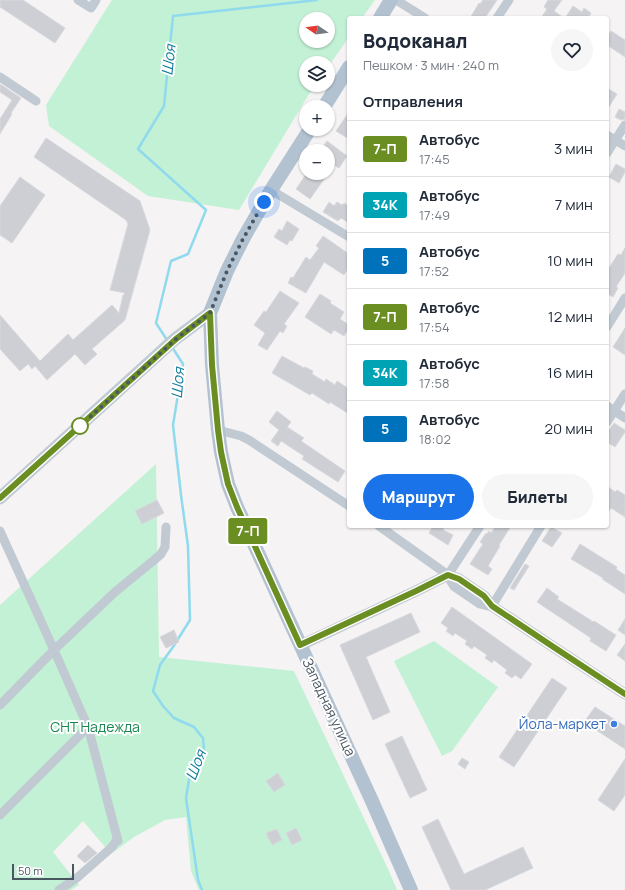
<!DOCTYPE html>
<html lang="ru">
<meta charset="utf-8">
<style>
:root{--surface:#fff;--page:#f6f6f7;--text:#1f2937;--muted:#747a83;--line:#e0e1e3;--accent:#1a73e8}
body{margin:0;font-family:Manrope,sans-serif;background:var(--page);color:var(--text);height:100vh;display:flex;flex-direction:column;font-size:15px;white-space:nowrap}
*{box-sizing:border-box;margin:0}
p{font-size:13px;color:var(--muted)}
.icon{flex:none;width:22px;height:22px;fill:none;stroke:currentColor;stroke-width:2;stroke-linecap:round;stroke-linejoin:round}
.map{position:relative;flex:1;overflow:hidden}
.drawer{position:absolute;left:347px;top:16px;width:262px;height:512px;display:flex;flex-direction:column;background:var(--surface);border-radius:4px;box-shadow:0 1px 3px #0004}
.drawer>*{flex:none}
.badge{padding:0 8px;border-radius:3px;font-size:14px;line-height:26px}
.needle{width:26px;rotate:283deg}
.fabs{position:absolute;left:299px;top:12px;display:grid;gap:8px}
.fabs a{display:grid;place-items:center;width:36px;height:36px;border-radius:50%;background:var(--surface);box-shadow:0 1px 3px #0004;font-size:20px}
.scale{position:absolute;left:12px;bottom:10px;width:62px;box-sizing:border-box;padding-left:4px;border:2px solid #4a5661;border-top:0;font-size:11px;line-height:14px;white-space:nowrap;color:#4a5661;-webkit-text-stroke:3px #fff;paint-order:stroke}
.you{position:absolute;width:20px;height:20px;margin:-10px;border:3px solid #fff;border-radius:50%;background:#1a73e8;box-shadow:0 0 0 6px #1a73e833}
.map>.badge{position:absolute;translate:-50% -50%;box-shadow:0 0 0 2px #fff}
h2{padding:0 16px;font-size:15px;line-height:36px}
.round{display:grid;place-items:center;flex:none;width:42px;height:42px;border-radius:21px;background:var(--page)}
.headline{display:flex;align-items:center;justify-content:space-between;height:68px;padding:0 16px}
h1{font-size:19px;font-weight:800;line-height:30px}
.button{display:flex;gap:8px;margin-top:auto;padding:8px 16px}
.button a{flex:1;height:46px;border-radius:24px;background:var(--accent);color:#fff;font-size:16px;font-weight:800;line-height:46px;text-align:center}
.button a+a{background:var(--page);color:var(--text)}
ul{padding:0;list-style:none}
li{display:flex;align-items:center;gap:12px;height:56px;padding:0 16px;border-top:1px solid var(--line)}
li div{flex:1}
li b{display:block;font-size:15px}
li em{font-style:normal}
li .badge{min-width:44px;font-weight:700;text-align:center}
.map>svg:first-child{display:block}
.green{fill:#c3f1d5;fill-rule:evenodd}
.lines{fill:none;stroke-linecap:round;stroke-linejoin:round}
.stream{stroke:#90daee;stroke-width:2.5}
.building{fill:#cdcfd5;stroke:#d7d9de}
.minor{stroke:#c1cad2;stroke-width:9}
.tertiary{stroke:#c1cad2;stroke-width:11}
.secondary{stroke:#c1cbd6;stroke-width:13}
.primary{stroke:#b3c2d1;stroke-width:14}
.line-casing{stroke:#fff;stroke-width:9}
.line{stroke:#6b8e23;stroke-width:6}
.walk{stroke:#4a5661;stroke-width:4;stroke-dasharray:0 7.2}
.stop-dot{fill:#fff;stroke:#6b8e23;stroke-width:2}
.shop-dot{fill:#3f7fe0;stroke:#fff;stroke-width:1.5}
.labels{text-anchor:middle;stroke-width:4;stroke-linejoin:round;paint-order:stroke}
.street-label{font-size:14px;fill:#4a5661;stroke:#fff}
.shop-label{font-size:14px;fill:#366cbe;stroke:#fff;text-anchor:end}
.park-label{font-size:14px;fill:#17864f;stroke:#fff}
.water-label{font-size:15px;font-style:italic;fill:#0c7c9b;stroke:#fff}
</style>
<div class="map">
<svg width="625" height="890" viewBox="0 0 625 890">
<rect width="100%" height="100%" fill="#f5f3f3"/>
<!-- green -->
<g class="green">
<path d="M 112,0 L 375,0 L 362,18 L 349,18 L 349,37 L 328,67 L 328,63 L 306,63 L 306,85 L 315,85 L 306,99 L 239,210 L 148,196 L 49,126 L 46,105 ZM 306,19 L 328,19 L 328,41 L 306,41 Z"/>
<polygon points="156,464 159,657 294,671 388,869 397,890 199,890 191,871 186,817 165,820 134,837 111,854 83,821 53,852 79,885 71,890 0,890 0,605"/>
<polygon points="434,641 498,687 452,751 442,756 394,661"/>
</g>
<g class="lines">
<!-- stream -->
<g class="stream">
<polyline points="167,340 156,323 171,261 188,254 206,210 138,149 164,106 173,16 317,0"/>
<polyline points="172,347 183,364 173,425 181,495 188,546 190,620 173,647 160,665 153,691 163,706 174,718 194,727 203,738 204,750 199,761 190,774 186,798 198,880 202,890"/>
</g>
</g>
<!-- building -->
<g class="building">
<polygon points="0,0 23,0 65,28 55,43 0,7"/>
<polygon points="483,0 497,0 485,18 470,18 479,3 480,4"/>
<polygon points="548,0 562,0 554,11 564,18 541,18 547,9 544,7"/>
<polygon points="573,6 582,12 584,8 591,13 589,17 591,18 565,18"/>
<polygon points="611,31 625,40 625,57 607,45 607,38"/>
<polygon points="0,84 21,98 11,113 12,114 0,134 0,119 12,100 0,92"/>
<polygon points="607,88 617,94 607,110"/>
<polygon points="619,109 625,112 625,119 621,120 615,117"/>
<polygon points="349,112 349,139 336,131"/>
<polygon points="46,138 140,201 150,230 125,320 92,349 97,354 85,365 75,354 47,380 35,366 32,369 28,364 20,371 0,349 0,315 40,361 68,334 73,340 112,305 119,313 123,295 125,293 110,290 128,224 126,220 34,157"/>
<polygon points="327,141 347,156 339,168 334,165 310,199 296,189 307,173 328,173 328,151 320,151"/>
<polygon points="616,164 625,169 625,172 619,183 609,177"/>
<polygon points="20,177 45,195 12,243 0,235 0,206"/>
<polygon points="329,202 334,206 337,202 342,205 344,203 349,206 349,223 341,218 338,221 323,212"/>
<polygon points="287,221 299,229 292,241 290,240 287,245 274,237 279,229 282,231"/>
<polygon points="323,236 349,254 349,267 344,275 324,262 306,293 288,283 291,277 293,278 306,257 310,260 319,248 316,246"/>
<polygon points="625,248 625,273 616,287 618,288 613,297 607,293 607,271 618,254 621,255"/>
<polygon points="280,291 299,303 284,324 287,326 283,333 280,331 267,350 258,345 265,333 254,325 264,311 266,312"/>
<polygon points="320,294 331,301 330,303 344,312 340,319 349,325 349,328 344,336 334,330 331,334 305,317"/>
<polygon points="625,328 625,355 613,347"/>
<polygon points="282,356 304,368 305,367 313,371 312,374 325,382 326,379 335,385 337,381 349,389 349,414 330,402 329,404 312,393 310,395 272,373"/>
<polygon points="277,411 291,422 287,427 304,438 301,441 345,471 338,482 302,459 304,456 281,441 278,446 271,441 279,430 269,422"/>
<polygon points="614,423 625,430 625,432 615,447 607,442 607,433"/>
<polygon points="607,486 615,492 617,490 625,495 625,517 611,508 607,514"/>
<polygon points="157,500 164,513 142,524 135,511"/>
<polygon points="433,526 445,526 443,530 453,535 448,545 429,533"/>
<polygon points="496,526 511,526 499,545 500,546 488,566 492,569 488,575 470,564 483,544 480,542 486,533 487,534 489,531 491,533"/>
<polygon points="551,527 562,533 552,547 542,541"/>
<polygon points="580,544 617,567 616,569 625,575 625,594 602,579 603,578 571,559"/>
<polygon points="525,564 529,566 514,590 510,588"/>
<polygon points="547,588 559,597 557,599 589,619 593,622 594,621 616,635 606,651 590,641 591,638 537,602"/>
<polygon points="452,607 532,664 521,679 515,675 512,678 505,673 507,670 494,660 492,663 485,658 487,655 474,646 472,649 465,644 467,641 455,633 453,636 446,631 448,628 441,623"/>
<polygon points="411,613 420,632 366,657 390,712 373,720 340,645"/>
<polygon points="625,619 625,635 618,630"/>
<polygon points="174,630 179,642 166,648 160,637"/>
<polygon points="625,644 625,661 617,655"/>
<polygon points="552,678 567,688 514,767 499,757"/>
<polygon points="595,707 625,726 625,749 584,722"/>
<polygon points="402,736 427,790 410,798 385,744"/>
<polygon points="462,758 469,762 465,769 458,764"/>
<polygon points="625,759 625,795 614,811 598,800"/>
<polygon points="278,773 285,785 274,792 266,781"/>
<polygon points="438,819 464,874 523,847 533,868 485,890 451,890 422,827"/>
<polygon points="296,828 302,840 292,845 286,833"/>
<polygon points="277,829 282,840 272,845 266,833"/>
<polygon points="88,845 97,853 85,863 77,856"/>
</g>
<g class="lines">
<!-- minor -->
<g class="minor">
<polyline points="78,0 91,8 96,0"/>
<polyline points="396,0 425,18"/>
<polyline points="497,18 509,0"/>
<polyline points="0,77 36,101"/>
<polyline points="607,135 625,146"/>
<polyline points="607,153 625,125"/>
<polyline points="271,190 349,237"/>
<polyline points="607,327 625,298"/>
<polyline points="607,406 625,418"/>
<polyline points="607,422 625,394"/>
<polyline points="218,430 241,436 249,440 349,506"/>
<polyline points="379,526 448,575 480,526"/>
<polyline points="0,531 54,650 88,727 118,841 116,841 112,847 78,877 59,890"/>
<polyline points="492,606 541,526"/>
<polyline points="0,705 54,650 115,592 153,561 161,554 165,547 166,527"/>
<polyline points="0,815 88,727"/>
</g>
<!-- tertiary -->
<g class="tertiary">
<polyline points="448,575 459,579 484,596 492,606 555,648 625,694"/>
<polyline points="448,575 455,586 480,603 492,606"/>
<polyline points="301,645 416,591 448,575"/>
</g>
<!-- secondary -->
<polyline class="secondary" points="0,498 175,339 210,313"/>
<!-- primary -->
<g class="primary">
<polyline points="380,18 391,0"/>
<polyline points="324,107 349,67"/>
<polyline points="310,129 271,190 243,239 227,271 210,313 212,365 218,430 221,452 228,484 237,507 372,801 411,890"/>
</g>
</g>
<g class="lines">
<defs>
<polyline id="line" points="0,498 176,339 210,313 212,365 218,430 221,452 228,484 237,507 300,645 416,591 448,575 459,579 484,596 492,606 555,648 625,694"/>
</defs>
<!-- line casing -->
<use href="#line" class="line-casing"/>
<!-- line -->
<use href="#line" class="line"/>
<!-- walk -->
<polyline class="walk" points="80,426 176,339 210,313 227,271 243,239 264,202"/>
</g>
<!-- markers -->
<circle class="stop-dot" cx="80" cy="426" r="8"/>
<circle class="shop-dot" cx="614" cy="724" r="4"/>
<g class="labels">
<!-- street labels -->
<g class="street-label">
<text transform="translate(329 707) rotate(65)" y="5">Западная улица</text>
</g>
<!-- shop labels -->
<g class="shop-label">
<text x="606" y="729">Йола-маркет</text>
</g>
<!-- park labels -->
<g class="park-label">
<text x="95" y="732">СНТ Надежда</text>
</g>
<!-- water labels -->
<g class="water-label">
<text transform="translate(169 60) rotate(-84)" y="5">Шоя</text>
<text transform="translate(178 383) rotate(-85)" y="5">Шоя</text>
<text transform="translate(196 765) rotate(-69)" y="5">Шоя</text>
</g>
</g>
</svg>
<div class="fabs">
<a><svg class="needle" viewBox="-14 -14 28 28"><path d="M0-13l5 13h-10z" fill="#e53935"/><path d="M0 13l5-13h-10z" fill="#747a83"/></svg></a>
<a><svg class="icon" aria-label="layers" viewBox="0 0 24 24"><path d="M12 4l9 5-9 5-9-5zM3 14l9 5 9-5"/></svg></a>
<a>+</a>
<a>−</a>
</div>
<div class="scale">50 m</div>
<div class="you" style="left:264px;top:202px"></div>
<b class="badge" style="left:248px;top:531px;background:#6b8e23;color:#fff">7-П</b>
<section class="drawer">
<div class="headline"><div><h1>Водоканал</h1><p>Пешком · 3 мин · 240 m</p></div><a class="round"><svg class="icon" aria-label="heart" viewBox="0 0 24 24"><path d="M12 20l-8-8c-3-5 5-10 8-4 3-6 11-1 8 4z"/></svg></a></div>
<h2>Отправления</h2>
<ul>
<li><span class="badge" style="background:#6b8e23;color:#fff">7-П</span><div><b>Автобус</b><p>17:45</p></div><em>3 мин</em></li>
<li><span class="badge" style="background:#00a3b4;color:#fff">34К</span><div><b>Автобус</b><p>17:49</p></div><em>7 мин</em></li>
<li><span class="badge" style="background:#0072bc;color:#fff">5</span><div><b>Автобус</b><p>17:52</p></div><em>10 мин</em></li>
<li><span class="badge" style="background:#6b8e23;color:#fff">7-П</span><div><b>Автобус</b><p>17:54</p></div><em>12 мин</em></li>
<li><span class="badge" style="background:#00a3b4;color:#fff">34К</span><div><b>Автобус</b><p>17:58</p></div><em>16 мин</em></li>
<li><span class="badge" style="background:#0072bc;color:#fff">5</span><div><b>Автобус</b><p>18:02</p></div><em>20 мин</em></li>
</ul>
<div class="button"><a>Маршрут</a><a>Билеты</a></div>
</section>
</div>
